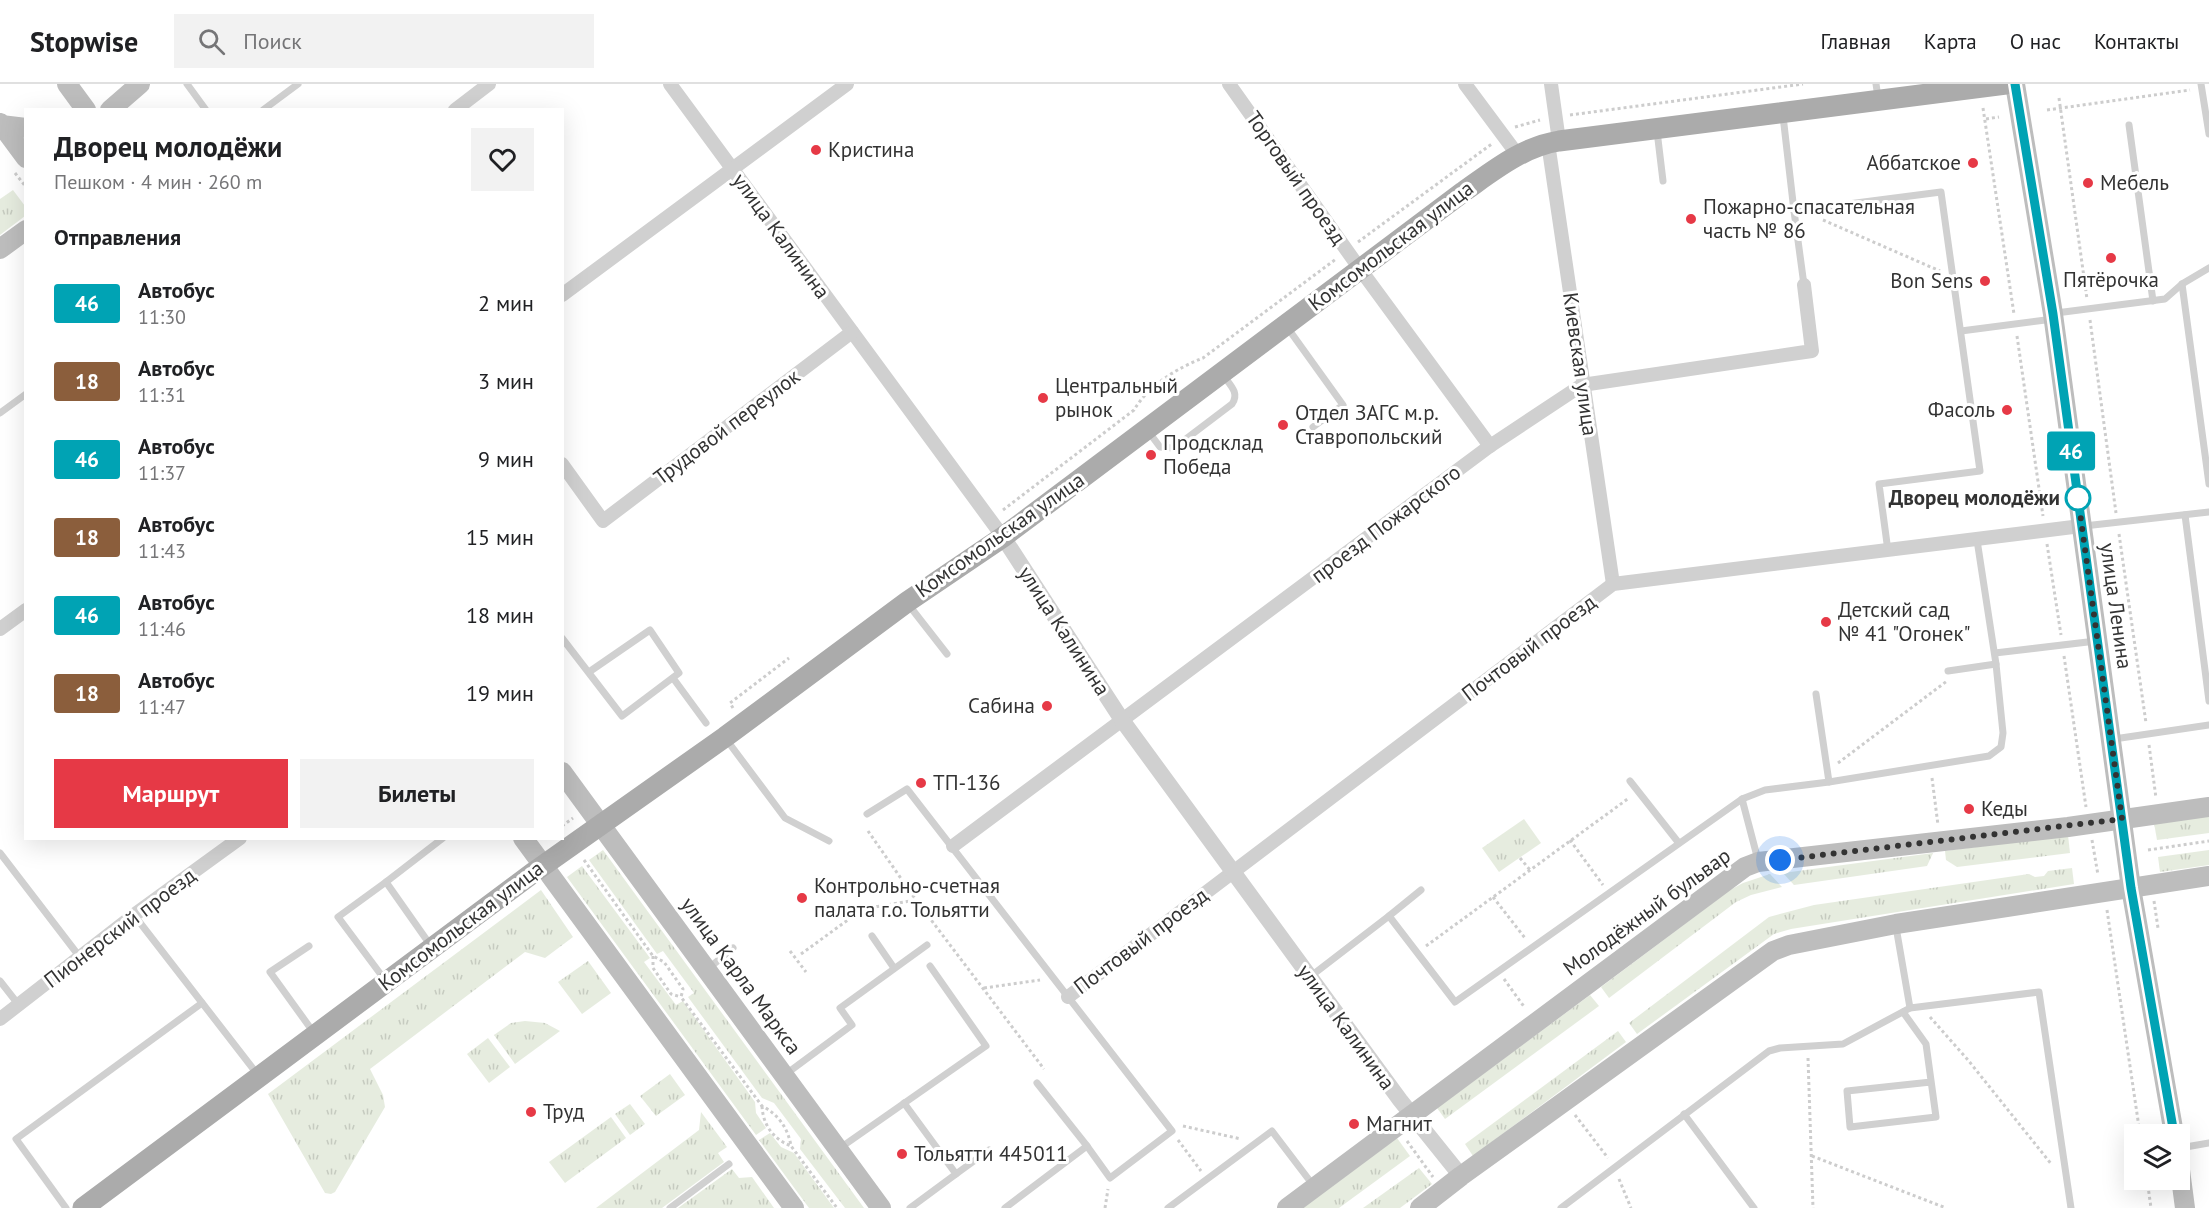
<!DOCTYPE html>
<html lang="ru">
<meta charset="utf-8">
<style>
:root{--surface:#fff;--page:#f2f2f2;--text:#202124;--muted:#757577;--line:#e0e0e0;--accent:#e63946}
body{margin:0;font-family:"PT Sans",sans-serif;background:var(--page);color:var(--text);height:100vh;display:flex;flex-direction:column;font-size:22px;white-space:nowrap}
*{box-sizing:border-box;margin:0}
p{font-size:20px;color:var(--muted)}
.icon{flex:none;width:33px;height:33px;fill:none;stroke:currentColor;stroke-width:2;stroke-linecap:round;stroke-linejoin:round}
.map{position:relative;flex:1;overflow:hidden}
.details{position:absolute;left:24px;top:24px;width:540px;height:732px;display:flex;flex-direction:column;background:var(--surface);border-radius:0px;box-shadow:0 6px 24px #0002}
.details>*{flex:none}
.badge{padding:0 12px;border-radius:4px;font-size:21px;line-height:39px}
.fabs{position:absolute;left:2124px;top:1040px;display:grid;gap:12px}
.fabs a{display:grid;place-items:center;width:66px;height:66px;border-radius:0px;background:var(--surface);box-shadow:0 6px 24px #0002;font-size:30px}
.you{position:absolute;width:30px;height:30px;margin:-15px;border:4px solid #fff;border-radius:50%;background:#1a73e8;box-shadow:0 0 0 9px #1a73e833}
.map>.badge{position:absolute;translate:-50% -50%;box-shadow:0 0 0 3px #fff}
h2{padding:0 30px;font-size:22px;line-height:54px}
.round{display:grid;place-items:center;flex:none;width:63px;height:63px;border-radius:0px;background:var(--page)}
.summary{display:flex;align-items:center;justify-content:space-between;height:102px;padding:0 30px}
h1{font-size:28px;font-weight:800;line-height:45px}
.button{display:flex;gap:12px;margin-top:auto;padding:12px 30px}
.button a{flex:1;height:69px;border-radius:0px;background:var(--accent);color:#fff;font-size:24px;font-weight:800;line-height:69px;text-align:center}
.button a+a{background:var(--page);color:var(--text)}
ul{padding:0;list-style:none}
li{display:flex;align-items:center;gap:18px;height:78px;padding:0 30px}
li div{flex:1}
li b{display:block;font-size:22px}
li em{font-style:normal}
li .badge{min-width:66px;font-weight:700;text-align:center}
header{display:flex;align-items:center;gap:36px;box-sizing:border-box;height:84px;padding:0 30px;background:var(--surface);border-bottom:2px solid var(--line)}
header strong{font-size:28px}
nav{display:flex;gap:33px;margin-inline-start:auto;font-size:21px}
.search{width:420px;height:54px;background:var(--page);display:flex;align-items:center;gap:15px;box-sizing:border-box;padding:0 21px;border-radius:0px;color:var(--muted);font-size:22px}
.map>svg:first-child{display:block}
.grass{fill:url(#grass-tufts)}
.lines{fill:none;stroke-linecap:round;stroke-linejoin:round}
.path{stroke:#cdcdcd;stroke-width:3;stroke-dasharray:3 3;stroke-linecap:butt}
.service{stroke:#d0d0d0;stroke-width:7}
.minor{stroke:#d0d0d0;stroke-width:14}
.tertiary{stroke:#d0d0d0;stroke-width:16}
.secondary{stroke:#bdbdbd;stroke-width:20}
.primary{stroke:#ababab;stroke-width:21}
.line-casing{stroke:#fff;stroke-width:14}
.line{stroke:#00a3b4;stroke-width:9}
.walk{stroke:#333;stroke-width:6;stroke-dasharray:0 10.8}
.poi-dot{fill:#e63946;stroke:#fff;stroke-width:2}
.stop-dot{fill:#fff;stroke:#00a3b4;stroke-width:3}
.labels{text-anchor:middle;stroke-width:6;stroke-linejoin:round;paint-order:stroke}
.poi-label{font-size:21px;fill:#333;stroke:#fff;text-anchor:start}
.street-label{font-size:21px;fill:#333;stroke:#fff}
.stop-label{font-size:21px;font-weight:bold;fill:#333;stroke:#fff;text-anchor:end}
</style>
<header>
<strong>Stopwise</strong>
<div class="search"><svg class="icon" aria-label="search" viewBox="0 0 24 24"><circle cx="10" cy="10" r="6"/><path d="M15 15l6 6"/></svg>Поиск</div>
<nav><a>Главная</a><a>Карта</a><a>О нас</a><a>Контакты</a></nav>
</header>
<div class="map">
<svg width="2209" height="1124" viewBox="0 0 2209 1124">
<defs>
<pattern id="grass-tufts" width="24" height="20" patternUnits="userSpaceOnUse" patternTransform="scale(1.5)"><rect width="24" height="20" fill="#e6ecdf"/><path d="M3 7l-1-3M5 7V3M7 7l1-3M15 17l-1-3M17 17v-4M19 17l1-3" fill="none" stroke="#c6cbc0"/></pattern>
</defs>
<rect width="100%" height="100%" fill="#fff"/>
<!-- grass -->
<g class="grass">
<polygon points="13,106 25,122 25,132 0,151 0,115"/>
<polygon points="2209,731 2209,749 2157,756 2154,739"/>
<polygon points="1524,735 1541,759 1499,788 1482,764"/>
<polygon points="2068,751 2070,769 1957,783 1946,776 1945,767"/>
<polygon points="603,766 864,1124 845,1124 800,1065 801,1055 774,1019 762,1014 688,913 694,909 663,867 657,870 589,776"/>
<polygon points="2209,766 2209,781 2160,788 2158,773"/>
<polygon points="1933,769 1927,782 1794,801 1783,789"/>
<polygon points="582,782 650,874 644,878 676,921 683,917 755,1018 756,1029 766,1044 756,1051 567,793"/>
<polygon points="2072,784 2074,800 1791,845 1774,850 1637,950 1629,939 1769,833 1814,821 2029,790 2035,793 2044,792 2048,787"/>
<polygon points="1770,790 1782,803 1751,811 1736,818 1609,914 1601,903 1730,806 1743,799"/>
<polygon points="541,806 573,853 545,874 525,868 370,985 383,1011 385,1023 335,1108 331,1110 325,1109 268,1010"/>
<polygon points="588,877 611,909 582,930 558,898"/>
<polygon points="1590,911 1599,922 1445,1035 1437,1024"/>
<polygon points="525,937 545,939 560,947 515,980 494,951 511,939"/>
<polygon points="1618,947 1626,958 1473,1072 1465,1060"/>
<polygon points="488,954 510,983 489,999 467,970"/>
<polygon points="670,990 685,1011 656,1032 640,1012"/>
<polygon points="630,1020 645,1040 630,1051 615,1030"/>
<polygon points="701,1028 727,1063 718,1069 724,1078 662,1124 596,1124 699,1046"/>
<polygon points="611,1033 626,1054 565,1099 549,1078"/>
<polygon points="770,1049 781,1063 794,1069 834,1124 809,1124 759,1056"/>
<polygon points="1397,1054 1410,1072 1339,1124 1303,1124"/>
<polygon points="1419,1084 1432,1100 1400,1124 1363,1124"/>
<polygon points="732,1085 739,1094 752,1093 774,1124 678,1124"/>
</g>
<g class="lines">
<!-- path -->
<g class="path">
<polyline points="2059,14 2087,215"/>
<polyline points="1983,24 2014,230"/>
<polyline points="2047,26 2190,6"/>
<polyline points="1570,31 1803,0"/>
<polyline points="1986,35 1999,33"/>
<polyline points="1515,43 1540,36"/>
<polyline points="15,89 26,103"/>
<polyline points="1823,136 1940,187"/>
<polyline points="1358,158 1493,59"/>
<polyline points="2090,236 2116,429"/>
<polyline points="2017,252 2043,432"/>
<path d="M 1003,426 L 1134,326 C 1148,302 1177,284 1203,274 L 1336,175"/>
<polyline points="2119,450 2146,639"/>
<polyline points="2047,460 2061,551"/>
<polyline points="2064,572 2086,723"/>
<polyline points="733,624 730,619 789,574"/>
<polyline points="2149,661 2156,714"/>
<polyline points="1838,679 1947,597"/>
<polyline points="1932,694 1938,741"/>
<polyline points="562,742 573,734"/>
<polyline points="868,747 916,816"/>
<polyline points="1570,756 1603,801"/>
<polyline points="2092,756 2098,791"/>
<polyline points="2148,766 2209,757"/>
<polyline points="1520,774 1530,786"/>
<path d="M 584,776 L 653,872 L 664,878 L 683,905 L 681,913 L 762,1022 C 778,1030 788,1044 791,1062 L 837,1124"/>
<polyline points="1493,813 1525,854"/>
<polyline points="2154,817 2158,844"/>
<polyline points="2107,826 2140,1050"/>
<polyline points="1426,862 1629,714"/>
<polyline points="790,867 806,888"/>
<polyline points="801,870 863,825 916,816 1044,985"/>
<polyline points="653,872 653,884 671,910 681,913"/>
<polyline points="1504,895 1525,924"/>
<polyline points="984,904 1040,896"/>
<polyline points="1930,933 1968,976 2052,1081"/>
<polyline points="1808,974 1813,1124"/>
<path d="M 762,1022 C 763,1041 773,1055 791,1062"/>
<polyline points="1575,1031 1608,1074"/>
<polyline points="1183,1042 1241,1055"/>
<polyline points="1178,1056 1201,1087"/>
<polyline points="1407,1057 1433,1093"/>
<polyline points="1812,1072 1946,1124"/>
<polyline points="1619,1095 1631,1124"/>
<polyline points="2147,1095 2151,1124"/>
<polyline points="1105,1124 1108,1105"/>
</g>
<!-- service -->
<g class="service">
<polyline points="187,0 206,26"/>
<polyline points="1876,0 1878,13"/>
<polyline points="2201,0 2209,50"/>
<polyline points="263,26 298,0"/>
<polyline points="1783,32 1794,127 1941,108 1980,387 1879,400 1888,467"/>
<polyline points="2129,41 2153,217"/>
<polyline points="1657,47 1663,97"/>
<polyline points="1794,127 1804,201"/>
<polyline points="2182,200 2209,400"/>
<polyline points="2056,229 2165,215 2182,200 2209,184"/>
<polyline points="1287,243 1343,321 1313,343"/>
<polyline points="1961,247 2053,235"/>
<polyline points="0,329 26,310"/>
<path d="M 1148,347 L 1160,363 L 1174,364 L 1232,320 C 1240,309 1230,301 1223,291"/>
<polyline points="2185,431 2209,617"/>
<polyline points="2084,442 2209,428"/>
<polyline points="908,520 947,570"/>
<polyline points="562,554 622,632 679,589 650,546 589,588"/>
<polyline points="1995,569 2096,557"/>
<polyline points="1948,587 1996,580"/>
<polyline points="673,594 706,639"/>
<polyline points="1816,610 1829,698 1989,672 2001,663 2003,649 1996,580 1977,456"/>
<polyline points="726,655 785,734 829,757"/>
<polyline points="2114,655 2209,641"/>
<polyline points="1630,697 1678,758"/>
<polyline points="1742,715 1765,706 1829,698"/>
<polyline points="867,730 907,705 1172,1047 1110,1094 1087,1062 1005,1124"/>
<polyline points="0,769 79,872"/>
<polyline points="134,831 258,991"/>
<polyline points="1389,832 1421,806"/>
<polyline points="872,852 894,884"/>
<polyline points="309,862 270,888 314,949"/>
<polyline points="431,862 386,798 443,754"/>
<polyline points="709,884 733,864"/>
<polyline points="1311,892 1389,832 1455,918 1742,715 1758,776"/>
<polyline points="385,896 338,833 386,798"/>
<polyline points="0,897 18,920"/>
<polyline points="1910,924 2039,908 2071,1124"/>
<polyline points="1903,928 1926,960 1936,1033 1850,1043 1847,1007 1931,998"/>
<polyline points="786,990 852,941 840,924 927,861"/>
<polyline points="1037,999 1087,1062"/>
<polyline points="904,1019 956,1090 910,1124"/>
<polyline points="1684,1030 1754,1124"/>
<polyline points="840,1064 986,962 930,882"/>
<polyline points="2180,1064 2209,1059"/>
<polyline points="956,1090 989,1066"/>
<polyline points="66,1124 16,1055 202,919"/>
<polyline points="670,1124 729,1080"/>
<polyline points="1168,1124 1272,1047 1313,1101"/>
<polyline points="1561,1124 1769,967 1780,964 1843,960 1910,924 1896,843"/>
</g>
<!-- minor -->
<g class="minor">
<polyline points="670,0 1003,453"/>
<polyline points="1229,0 1360,185 1490,362"/>
<polyline points="1465,0 1517,70"/>
<polyline points="1551,0 1559,57"/>
<polyline points="455,26 489,0"/>
<polyline points="1548,59 1613,500"/>
<polyline points="562,211 847,0"/>
<polyline points="562,380 603,437 852,248"/>
<polyline points="0,545 26,526"/>
<polyline points="953,762 1490,362 1582,301 1812,267 1804,201"/>
<polyline points="1068,913 1613,500 2081,442"/>
<polyline points="0,935 134,831 240,754"/>
</g>
<!-- tertiary -->
<polyline class="tertiary" points="1003,453 1122,636 1400,1016 1461,1092"/>
<!-- secondary -->
<g class="secondary">
<polyline points="67,0 86,26"/>
<polyline points="2015,0 2053,230 2131,804 2174,1050"/>
<polyline points="110,26 140,0"/>
<polyline points="0,39 26,74"/>
<polyline points="1,41 26,44"/>
<polyline points="0,165 26,146"/>
<polyline points="562,688 881,1124"/>
<polyline points="523,754 794,1124"/>
<polyline points="2180,1086 2185,1124"/>
<polyline points="1287,1124 1745,783 1758,778 2068,743 2209,723"/>
<polyline points="1420,1124 1461,1092 1773,867 1789,861 1896,840 2209,792"/>
</g>
<!-- primary -->
<path class="primary" d="M 83,1124 L 534,788 L 725,653 L 907,518 L 1003,453 L 1463,108 C 1493,87 1522,63 1559,57 L 2006,0"/>
</g>
<g class="lines">
<defs>
<polyline id="line" points="2015,0 2053,230 2131,804 2174,1050"/>
</defs>
<!-- line casing -->
<use href="#line" class="line-casing"/>
<!-- line -->
<use href="#line" class="line"/>
<!-- walk -->
<polyline class="walk" points="1780,776 2122,735 2078,414"/>
</g>
<!-- markers -->
<g class="poi-dot">
<circle cx="816" cy="66" r="6"/>
<circle cx="1973" cy="79" r="6"/>
<circle cx="2088" cy="99" r="6"/>
<circle cx="1691" cy="135" r="6"/>
<circle cx="2111" cy="174" r="6"/>
<circle cx="1985" cy="197" r="6"/>
<circle cx="1043" cy="314" r="6"/>
<circle cx="2007" cy="326" r="6"/>
<circle cx="1283" cy="341" r="6"/>
<circle cx="1151" cy="371" r="6"/>
<circle cx="1826" cy="538" r="6"/>
<circle cx="1047" cy="622" r="6"/>
<circle cx="921" cy="699" r="6"/>
<circle cx="1969" cy="725" r="6"/>
<circle cx="802" cy="814" r="6"/>
<circle cx="531" cy="1028" r="6"/>
<circle cx="1354" cy="1040" r="6"/>
<circle cx="902" cy="1070" r="6"/>
</g>
<circle class="stop-dot" cx="2078" cy="414" r="12"/>
<g class="labels">
<!-- poi labels -->
<g class="poi-label">
<text x="828" y="73">Кристина</text>
<text x="1961" y="86" text-anchor="end">Аббатское</text>
<text x="2100" y="106">Мебель</text>
<text x="1703" y="130">Пожарно-спасательная<tspan x="1703" dy="24">часть № 86</tspan></text>
<text x="2111" y="203" text-anchor="middle">Пятёрочка</text>
<text x="1973" y="204" text-anchor="end">Bon Sens</text>
<text x="1055" y="309">Центральный<tspan x="1055" dy="24">рынок</tspan></text>
<text x="1995" y="333" text-anchor="end">Фасоль</text>
<text x="1295" y="336">Отдел ЗАГС м.р.<tspan x="1295" dy="24">Ставропольский</tspan></text>
<text x="1163" y="366">Продсклад<tspan x="1163" dy="24">Победа</tspan></text>
<text x="1838" y="533">Детский сад<tspan x="1838" dy="24">№ 41 "Огонек"</tspan></text>
<text x="1035" y="629" text-anchor="end">Сабина</text>
<text x="933" y="706">ТП-136</text>
<text x="1981" y="732">Кеды</text>
<text x="814" y="809">Контрольно-счетная<tspan x="814" dy="24">палата г.о. Тольятти</tspan></text>
<text x="543" y="1035">Труд</text>
<text x="1366" y="1047">Магнит</text>
<text x="914" y="1077">Тольятти 445011</text>
</g>
<!-- street labels -->
<g class="street-label">
<text transform="translate(1296 94) rotate(55)" y="7">Торговый проезд</text>
<text transform="translate(781 152) rotate(54)" y="7">улица Калинина</text>
<text transform="translate(1391 162) rotate(-37)" y="7">Комсомольская улица</text>
<text transform="translate(1580 280) rotate(82)" y="7">Киевская улица</text>
<text transform="translate(727 343) rotate(-37)" y="7">Трудовой переулок</text>
<text transform="translate(1386 440) rotate(-37)" y="7">проезд Пожарского</text>
<text transform="translate(1000 451) rotate(-35)" y="7">Комсомольская улица</text>
<text transform="translate(2116 522) rotate(82)" y="7">улица Ленина</text>
<text transform="translate(1064 547) rotate(57)" y="7">улица Калинина</text>
<text transform="translate(1529 564) rotate(-37)" y="7">Почтовый проезд</text>
<text transform="translate(1647 828) rotate(-36)" y="7">Молодёжный бульвар</text>
<text transform="translate(461 842) rotate(-37)" y="7">Комсомольская улица</text>
<text transform="translate(120 844) rotate(-37)" y="7">Пионерский проезд</text>
<text transform="translate(1141 857) rotate(-37)" y="7">Почтовый проезд</text>
<text transform="translate(741 892) rotate(54)" y="7">улица Карла Маркса</text>
<text transform="translate(1346 943) rotate(54)" y="7">улица Калинина</text>
</g>
<!-- stop labels -->
<g class="stop-label">
<text x="2060" y="421">Дворец молодёжи</text>
</g>
</g>
</svg>
<div class="fabs">
<a><svg class="icon" aria-label="layers" viewBox="0 0 24 24"><path d="M12 4l9 5-9 5-9-5zM3 14l9 5 9-5"/></svg></a>
</div>
<div class="you" style="left:1780px;top:776px"></div>
<b class="badge" style="left:2071px;top:367px;background:#00a3b4;color:#fff">46</b>
<section class="details">
<div class="summary"><div><h1>Дворец молодёжи</h1><p>Пешком · 4 мин · 260 m</p></div><a class="round"><svg class="icon" aria-label="heart" viewBox="0 0 24 24"><path d="M12 20l-8-8c-3-5 5-10 8-4 3-6 11-1 8 4z"/></svg></a></div>
<h2>Отправления</h2>
<ul>
<li><span class="badge" style="background:#00a3b4;color:#fff">46</span><div><b>Автобус</b><p>11:30</p></div><em>2 мин</em></li>
<li><span class="badge" style="background:#8b5e3c;color:#fff">18</span><div><b>Автобус</b><p>11:31</p></div><em>3 мин</em></li>
<li><span class="badge" style="background:#00a3b4;color:#fff">46</span><div><b>Автобус</b><p>11:37</p></div><em>9 мин</em></li>
<li><span class="badge" style="background:#8b5e3c;color:#fff">18</span><div><b>Автобус</b><p>11:43</p></div><em>15 мин</em></li>
<li><span class="badge" style="background:#00a3b4;color:#fff">46</span><div><b>Автобус</b><p>11:46</p></div><em>18 мин</em></li>
<li><span class="badge" style="background:#8b5e3c;color:#fff">18</span><div><b>Автобус</b><p>11:47</p></div><em>19 мин</em></li>
</ul>
<div class="button"><a>Маршрут</a><a>Билеты</a></div>
</section>
</div>
